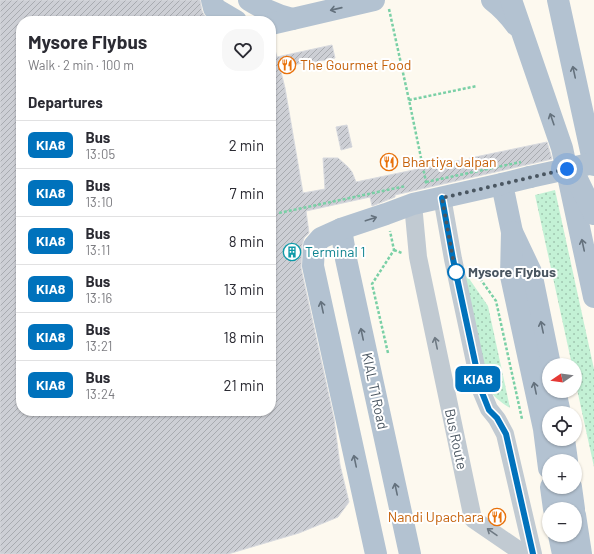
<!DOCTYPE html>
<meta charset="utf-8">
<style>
:root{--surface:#fff;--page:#f7f7f7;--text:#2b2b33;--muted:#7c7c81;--line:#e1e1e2}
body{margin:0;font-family:Barlow,sans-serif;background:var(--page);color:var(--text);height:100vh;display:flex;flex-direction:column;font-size:15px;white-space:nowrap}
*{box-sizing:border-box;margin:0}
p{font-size:13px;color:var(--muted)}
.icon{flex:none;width:22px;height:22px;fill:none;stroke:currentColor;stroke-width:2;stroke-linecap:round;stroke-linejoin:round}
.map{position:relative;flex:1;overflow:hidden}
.side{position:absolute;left:16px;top:16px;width:260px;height:400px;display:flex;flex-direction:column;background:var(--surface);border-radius:16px;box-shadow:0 1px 3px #0004}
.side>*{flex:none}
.badge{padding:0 8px;border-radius:6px;font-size:14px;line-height:26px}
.needle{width:26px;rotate:257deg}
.fabs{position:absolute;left:542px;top:358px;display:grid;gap:8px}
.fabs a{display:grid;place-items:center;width:40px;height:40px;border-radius:50%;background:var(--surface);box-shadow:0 1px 3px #0004;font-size:20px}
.you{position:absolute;width:20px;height:20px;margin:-10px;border:3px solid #fff;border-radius:50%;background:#1a73e8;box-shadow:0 0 0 6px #1a73e833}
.map>.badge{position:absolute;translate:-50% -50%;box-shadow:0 0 0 2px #fff}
h2{padding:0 12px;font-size:15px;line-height:36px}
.round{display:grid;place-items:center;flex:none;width:42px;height:42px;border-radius:16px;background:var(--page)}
.summary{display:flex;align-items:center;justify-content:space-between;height:68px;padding:0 12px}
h1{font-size:19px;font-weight:700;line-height:30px}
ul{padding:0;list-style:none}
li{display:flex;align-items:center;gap:12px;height:48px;padding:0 12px;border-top:1px solid var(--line)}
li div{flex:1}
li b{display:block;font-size:15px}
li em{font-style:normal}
li .badge{min-width:44px;font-weight:700;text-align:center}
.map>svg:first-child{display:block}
.commercial{fill:#fdf9ef;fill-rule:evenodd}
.grass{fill:url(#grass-dots)}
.building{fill:url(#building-hatch);stroke:#d7d9de}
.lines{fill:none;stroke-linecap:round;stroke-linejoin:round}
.path{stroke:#7ad0a6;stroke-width:2.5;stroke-dasharray:3 2;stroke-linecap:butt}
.minor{stroke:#c1cad2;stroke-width:18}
.major{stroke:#b3c2d1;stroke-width:22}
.path-bridge{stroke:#7ad0a6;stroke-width:2.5;stroke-dasharray:3 2;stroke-linecap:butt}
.major-bridge{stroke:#b3c2d1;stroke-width:22}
.oneway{stroke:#64717d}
.oneway2{stroke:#6e7983}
.line-casing{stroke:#fff;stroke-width:9}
.line{stroke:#0072bc;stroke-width:6}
.walk{stroke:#4a5661;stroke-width:4;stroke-dasharray:0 7.2}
.stop-dot{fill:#fff;stroke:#0072bc;stroke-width:2}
.labels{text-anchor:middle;stroke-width:4;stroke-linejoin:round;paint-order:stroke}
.food-label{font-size:14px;fill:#c56008;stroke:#fff;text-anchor:start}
.culture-label{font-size:14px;fill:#0d838f;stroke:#fff;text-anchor:start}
.stop-label{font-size:14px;font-weight:bold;fill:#4a5661;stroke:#fff;text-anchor:start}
.street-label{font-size:14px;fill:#4a5661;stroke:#fff}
</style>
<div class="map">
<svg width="594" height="554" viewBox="0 0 594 554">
<defs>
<pattern id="grass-dots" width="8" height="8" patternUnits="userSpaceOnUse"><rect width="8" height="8" fill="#c3f1d5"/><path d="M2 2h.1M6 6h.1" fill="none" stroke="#a0c6b0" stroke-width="1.8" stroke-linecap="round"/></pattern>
<pattern id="building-hatch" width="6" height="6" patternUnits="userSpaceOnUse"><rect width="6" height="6" fill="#cdcfd5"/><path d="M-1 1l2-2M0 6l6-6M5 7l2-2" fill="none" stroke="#a8abb0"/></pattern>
</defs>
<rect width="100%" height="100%" fill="#f5f3f3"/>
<!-- commercial -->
<path class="commercial" d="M 0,0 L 594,0 L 594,554 L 0,554 ZM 21,21 L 271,21 L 271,411 L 21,411 ZM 549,365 L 575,365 L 575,391 L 549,391 ZM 549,413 L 575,413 L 575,439 L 549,439 ZM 549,461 L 575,461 L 575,487 L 549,487 ZM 549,509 L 575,509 L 575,535 L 549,535 Z"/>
<!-- grass -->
<g class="grass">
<polygon points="555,190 594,369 594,467 575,380 575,365 572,365 535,195"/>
<path d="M 459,274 L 468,277 L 488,306 L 510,408 C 500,402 493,396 487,387 Z"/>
</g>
<!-- building -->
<g class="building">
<polygon points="0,0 200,0 202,11 204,15 211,21 21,21 21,411 271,411 271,50 275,50 277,57 332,45 335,58 311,63 311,61 280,68 285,88 303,193 325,189 323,158 338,158 348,167 352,172 356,182 547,142 552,159 395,195 395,197 372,206 370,197 306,211 309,233 304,238 302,245 301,268 334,419 340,465 349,502 338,517 299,533 228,554 0,554"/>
<polygon points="347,125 352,147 341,150 336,127"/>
</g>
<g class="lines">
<!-- path -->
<g class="path">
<polyline points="389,9 409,100"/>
<polyline points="425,183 426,182 409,100 477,86"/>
<polyline points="279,213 406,186"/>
<polyline points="394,250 402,253"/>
<polyline points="470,268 474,270 496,301 522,419"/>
<polyline points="388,353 372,284 394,250 390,231"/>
</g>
<!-- minor -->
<g class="minor">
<polyline points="442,197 453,259 481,390 489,409 497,419 505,434 533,554"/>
<polyline points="413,204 418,257 473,519 524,554"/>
</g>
<!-- major -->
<g class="major">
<polyline points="212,0 214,8 236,21"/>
<path d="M 249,0 C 263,9 276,15 292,19"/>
<path d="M 492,0 C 501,7 509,15 516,25"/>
<polyline points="511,0 562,148 594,297"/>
<polyline points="558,0 594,165"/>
<polyline points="271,24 374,0"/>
<polyline points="530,177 502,184 512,232 531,272 550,365"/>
<polyline points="577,179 594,214"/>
<polyline points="341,229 346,259 410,554"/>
<polyline points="512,232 511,276 544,429 549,468"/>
<polyline points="555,391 560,413"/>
<polyline points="564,439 567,461"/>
<polyline points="551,487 554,509"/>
<polyline points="571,487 574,509"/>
<polyline points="575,515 581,554"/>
<polyline points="559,535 563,554"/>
<polyline points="376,554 313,266 314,246 321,238 341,229 386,214 413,204 502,184"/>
</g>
<!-- path-bridge -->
<polyline class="path-bridge" points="426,182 521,162"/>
<!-- major-bridge -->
<polyline class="major-bridge" points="530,177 594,163"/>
</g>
<!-- one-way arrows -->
<defs><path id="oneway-shaft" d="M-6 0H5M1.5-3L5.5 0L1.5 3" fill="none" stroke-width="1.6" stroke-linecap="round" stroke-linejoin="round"/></defs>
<g class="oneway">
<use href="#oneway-shaft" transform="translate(336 9) rotate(167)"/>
<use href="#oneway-shaft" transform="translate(574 72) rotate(-102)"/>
<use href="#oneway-shaft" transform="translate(552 119) rotate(-109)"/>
<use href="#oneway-shaft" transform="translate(371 219) rotate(-18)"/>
<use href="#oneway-shaft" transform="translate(583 245) rotate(-102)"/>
<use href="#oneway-shaft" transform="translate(322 307) rotate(-102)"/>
<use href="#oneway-shaft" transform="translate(542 327) rotate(-102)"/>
<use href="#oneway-shaft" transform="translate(362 334) rotate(-102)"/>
<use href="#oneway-shaft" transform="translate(535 388) rotate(-102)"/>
<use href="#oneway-shaft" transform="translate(355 461) rotate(-102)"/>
<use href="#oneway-shaft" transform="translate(396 489) rotate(-102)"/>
</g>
<g class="oneway2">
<use href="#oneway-shaft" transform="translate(436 343) rotate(-102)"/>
<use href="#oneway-shaft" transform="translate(492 532) rotate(-145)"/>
</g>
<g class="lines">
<defs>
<polyline id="line" points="442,198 453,259 481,390 489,410 497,418 506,434 533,554"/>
</defs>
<!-- line casing -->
<use href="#line" class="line-casing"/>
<!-- line -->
<use href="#line" class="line"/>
<!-- walk -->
<polyline class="walk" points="456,272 453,259 442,198 567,169"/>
</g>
<!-- icons -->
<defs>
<symbol id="restaurant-ring" viewBox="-11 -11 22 22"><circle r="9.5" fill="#fff" stroke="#e8710a" stroke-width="1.5"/><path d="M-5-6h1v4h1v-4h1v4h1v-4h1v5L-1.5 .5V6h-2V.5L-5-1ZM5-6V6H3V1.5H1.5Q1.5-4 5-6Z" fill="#e8710a"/></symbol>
<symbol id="building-ring" viewBox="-11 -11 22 22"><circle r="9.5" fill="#fff" stroke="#0f9aa8" stroke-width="1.5"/><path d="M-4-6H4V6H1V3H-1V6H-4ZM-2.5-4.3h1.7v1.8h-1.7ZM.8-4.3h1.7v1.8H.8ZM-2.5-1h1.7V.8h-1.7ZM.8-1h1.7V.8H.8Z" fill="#0f9aa8"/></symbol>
</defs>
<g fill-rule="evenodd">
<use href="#restaurant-ring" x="277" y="55" width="20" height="20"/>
<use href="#restaurant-ring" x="379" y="152" width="20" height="20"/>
<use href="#building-ring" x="282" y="242" width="20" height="20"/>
<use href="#restaurant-ring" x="487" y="507" width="20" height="20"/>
</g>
<!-- markers -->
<circle class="stop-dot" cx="456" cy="272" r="8"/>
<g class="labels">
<!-- food labels -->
<g class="food-label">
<text x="300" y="70">The Gourmet Food</text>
<text x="402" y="167">Bhartiya Jalpan</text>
<text x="484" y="522" text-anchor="end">Nandi Upachara</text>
</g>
<!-- culture labels -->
<g class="culture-label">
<text x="305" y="257">Terminal 1</text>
</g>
<!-- stop labels -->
<g class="stop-label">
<text x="468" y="277">Mysore Flybus</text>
</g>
<!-- street labels -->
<g class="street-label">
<text transform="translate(375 391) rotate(78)" y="5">KIAL T1 Road</text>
<text transform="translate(456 439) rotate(78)" y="5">Bus Route</text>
</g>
</g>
</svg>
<div class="fabs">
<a><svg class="needle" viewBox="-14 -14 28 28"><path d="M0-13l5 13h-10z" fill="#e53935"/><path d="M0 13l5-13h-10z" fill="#7c7c81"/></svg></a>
<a><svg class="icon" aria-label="locate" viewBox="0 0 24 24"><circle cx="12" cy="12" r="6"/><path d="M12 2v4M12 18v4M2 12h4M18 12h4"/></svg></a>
<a>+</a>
<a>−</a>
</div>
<div class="you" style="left:567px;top:169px"></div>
<b class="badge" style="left:478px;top:379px;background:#0072bc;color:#fff">KIA8</b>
<section class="side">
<div class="summary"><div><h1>Mysore Flybus</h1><p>Walk · 2 min · 100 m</p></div><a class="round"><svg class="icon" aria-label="heart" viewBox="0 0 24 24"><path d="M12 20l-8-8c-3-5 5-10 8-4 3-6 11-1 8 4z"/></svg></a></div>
<h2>Departures</h2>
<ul>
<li><span class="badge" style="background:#0072bc;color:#fff">KIA8</span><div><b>Bus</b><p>13:05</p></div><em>2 min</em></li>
<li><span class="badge" style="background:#0072bc;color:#fff">KIA8</span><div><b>Bus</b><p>13:10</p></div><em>7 min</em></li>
<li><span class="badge" style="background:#0072bc;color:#fff">KIA8</span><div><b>Bus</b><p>13:11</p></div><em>8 min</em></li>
<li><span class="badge" style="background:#0072bc;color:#fff">KIA8</span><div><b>Bus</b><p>13:16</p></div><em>13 min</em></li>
<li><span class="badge" style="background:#0072bc;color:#fff">KIA8</span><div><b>Bus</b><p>13:21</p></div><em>18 min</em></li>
<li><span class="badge" style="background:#0072bc;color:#fff">KIA8</span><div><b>Bus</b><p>13:24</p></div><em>21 min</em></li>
</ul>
</section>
</div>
